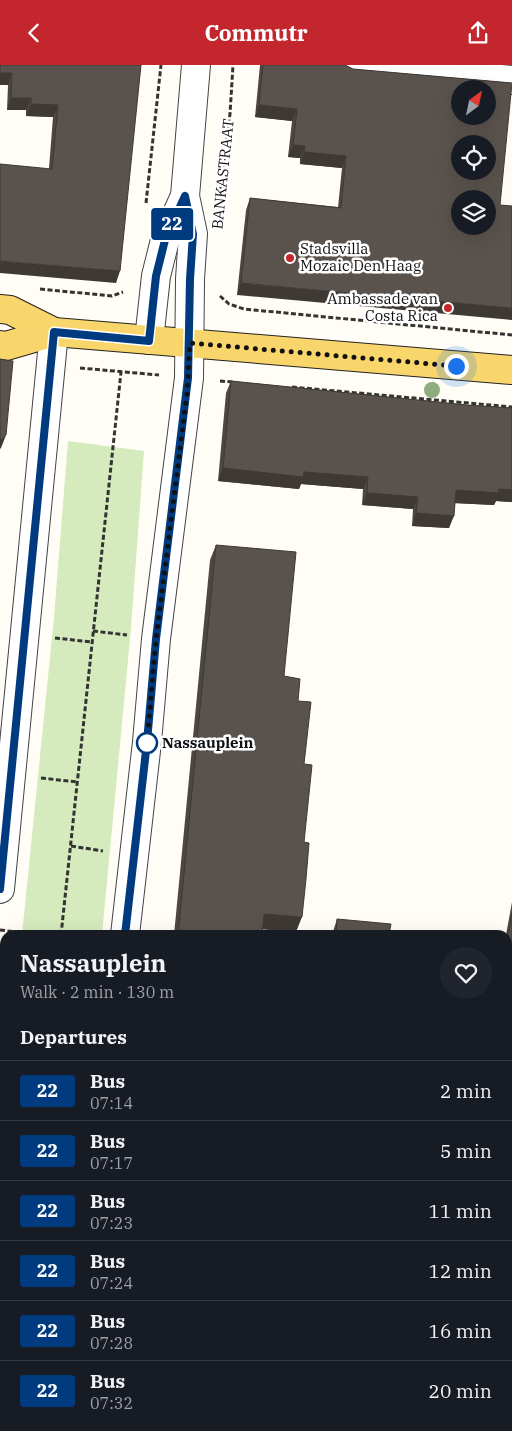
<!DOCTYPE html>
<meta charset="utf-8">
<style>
:root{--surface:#171b24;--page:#20242c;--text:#f1f3f6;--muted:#9ea1a6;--line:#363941;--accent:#c4262e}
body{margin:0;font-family:"IBM Plex Serif",serif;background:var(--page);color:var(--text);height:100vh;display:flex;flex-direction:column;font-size:19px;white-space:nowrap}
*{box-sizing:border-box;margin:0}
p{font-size:16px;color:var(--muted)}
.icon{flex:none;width:28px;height:28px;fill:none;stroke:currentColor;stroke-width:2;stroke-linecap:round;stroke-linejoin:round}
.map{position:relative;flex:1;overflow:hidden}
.drawer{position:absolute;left:0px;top:865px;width:512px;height:501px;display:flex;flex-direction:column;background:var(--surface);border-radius:15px 15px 0 0;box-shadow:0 5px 20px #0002}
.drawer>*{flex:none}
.badge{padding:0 10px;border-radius:4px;font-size:18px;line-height:32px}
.needle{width:32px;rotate:33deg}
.buttons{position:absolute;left:451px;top:15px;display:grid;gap:10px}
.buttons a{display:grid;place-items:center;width:45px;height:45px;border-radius:50%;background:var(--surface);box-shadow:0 5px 20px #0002;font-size:25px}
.you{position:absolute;width:25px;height:25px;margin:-12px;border:4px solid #fff;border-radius:50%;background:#1a73e8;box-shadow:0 0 0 8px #1a73e833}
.map>.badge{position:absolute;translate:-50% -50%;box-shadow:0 0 0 2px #fff}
h2{padding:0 20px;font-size:19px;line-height:45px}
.round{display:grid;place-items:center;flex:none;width:52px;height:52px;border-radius:26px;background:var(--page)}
.overview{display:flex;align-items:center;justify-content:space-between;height:85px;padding:0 20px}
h1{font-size:24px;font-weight:800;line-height:38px}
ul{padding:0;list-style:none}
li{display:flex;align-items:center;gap:15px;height:60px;padding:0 20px;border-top:1px solid var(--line)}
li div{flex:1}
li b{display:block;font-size:19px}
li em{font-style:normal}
li .badge{min-width:55px;font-weight:700;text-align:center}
header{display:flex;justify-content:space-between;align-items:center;height:65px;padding:0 20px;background:var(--accent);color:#fff;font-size:22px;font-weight:800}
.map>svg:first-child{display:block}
.green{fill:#d5ebbd}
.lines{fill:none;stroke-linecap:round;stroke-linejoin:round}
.minor-casing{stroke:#444;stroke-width:30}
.major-casing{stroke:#222;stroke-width:30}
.path{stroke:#333;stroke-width:3;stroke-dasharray:5 2.5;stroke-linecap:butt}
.minor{stroke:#fff;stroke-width:28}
.major{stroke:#f9d66b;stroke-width:28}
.tree{fill:#8dad7f}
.wall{fill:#4d4742}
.shaded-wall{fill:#3f3936}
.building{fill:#5a524d;stroke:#3f3936;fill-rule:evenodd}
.line-casing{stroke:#fff;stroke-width:11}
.line{stroke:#003b80;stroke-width:8}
.walk{stroke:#111;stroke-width:5;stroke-dasharray:0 9}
.poi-dot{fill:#c4262e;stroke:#fff;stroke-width:2}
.stop-dot{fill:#fff;stroke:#003b80;stroke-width:2.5}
.labels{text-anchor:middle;stroke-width:5;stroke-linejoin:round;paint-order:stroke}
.street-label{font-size:15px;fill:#111;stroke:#fff}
.poi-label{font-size:15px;fill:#111;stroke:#fff;text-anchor:start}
.stop-label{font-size:15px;font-weight:bold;fill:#111;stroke:#fff;text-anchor:start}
</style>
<header><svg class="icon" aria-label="back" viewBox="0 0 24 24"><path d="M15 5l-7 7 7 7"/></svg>Commutr<svg class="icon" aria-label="share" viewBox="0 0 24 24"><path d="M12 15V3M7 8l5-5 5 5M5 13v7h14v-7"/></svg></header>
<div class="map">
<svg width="512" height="1366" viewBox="0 0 512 1366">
<rect width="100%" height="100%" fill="#fffdf5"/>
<!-- green -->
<g class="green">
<polygon points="68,376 144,386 131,563 102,870 22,870 54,552"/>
<polygon points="5,1035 5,1294 0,1293 0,1084"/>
</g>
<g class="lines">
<defs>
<g id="minor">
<polyline points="350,0 512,15"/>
<polyline points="149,275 156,211 165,175 185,131"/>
<polyline points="0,824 54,267"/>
<polyline points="125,870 147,677 156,574 189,313 190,214 193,169 185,131 196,0"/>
<polyline points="0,1335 5,1336"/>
<polyline points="77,1366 77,1361"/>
</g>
<g id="major">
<polyline points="0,244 10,245 54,267"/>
<polyline points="0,280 6,281 54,267 512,305"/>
</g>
</defs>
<!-- minor casing -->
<use href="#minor" class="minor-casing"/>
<!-- major casing -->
<use href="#major" class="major-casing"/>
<!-- path -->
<g class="path">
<polyline points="219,134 230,49 233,0"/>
<polyline points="146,138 161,0"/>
<polyline points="40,224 112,231 123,227"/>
<polyline points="220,231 229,239 244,244 512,270"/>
<polyline points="80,303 159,310"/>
<polyline points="220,316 233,317"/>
<polyline points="292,322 512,342"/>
<polyline points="93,566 127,570"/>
<polyline points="55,573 92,577"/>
<polyline points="41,713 77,717"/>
<polyline points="71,781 103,786"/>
<polyline points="0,865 41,870"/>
<polyline points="61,870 121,307"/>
<polyline points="0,1014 5,1014"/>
</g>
<!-- minor -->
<use href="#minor" class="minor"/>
<!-- major -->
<use href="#major" class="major"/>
</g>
<!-- trees -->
<circle class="tree" cx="432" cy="325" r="8"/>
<!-- wall -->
<g class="wall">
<polygon points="0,0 141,0 116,218 49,103 53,52 26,51 26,45 7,45 8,20 0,20"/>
<polygon points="260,0 345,0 353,4 512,18 237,230 246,145 250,133 338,142 342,103 300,99 300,93 288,92 292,56 255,52"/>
<polygon points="231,316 467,340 512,343 512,437 496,436 494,440 455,438 449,463 412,461 413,444 362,440 363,424 301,419 299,424 218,416 226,328"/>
<polygon points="216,480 284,611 304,699 296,867 262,864 262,870 174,870 210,495"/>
<polygon points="512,837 512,1312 508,1337 508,870 506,870"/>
<polygon points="337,854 389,870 332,870"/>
<rect x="125" y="1361" width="85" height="5"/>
<polygon points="319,1361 338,1361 337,1366 321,1366"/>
<polygon points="422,1361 503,1361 502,1366 421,1366"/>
</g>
<!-- shaded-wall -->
<g class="shaded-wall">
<polygon points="0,8 12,8 8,20 0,20"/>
<polygon points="11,33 31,33 26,45 7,45"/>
<polygon points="31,39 58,40 53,52 26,51"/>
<polygon points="259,40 297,44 292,56 255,52"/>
<polygon points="293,80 305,81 300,93 288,92"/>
<polygon points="304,87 346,91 342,103 300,99"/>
<polygon points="0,196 120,206 116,218 0,208"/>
<polygon points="241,218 512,243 512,255 237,230"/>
<polygon points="6,370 1,383 0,384 0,375"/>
<polygon points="223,403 304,407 368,412 363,424 301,419 299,424 218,416"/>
<polygon points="499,424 512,425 512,437 496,436 494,440 452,438 456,425"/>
<polygon points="367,428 418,432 413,444 362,440"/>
<polygon points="416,448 454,451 449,463 412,461"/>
<polygon points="264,849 302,852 296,867 258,864"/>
</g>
<!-- building -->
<g class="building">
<polygon points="0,0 141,0 120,206 0,196 0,99 52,104 58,40 31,39 31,33 11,33 12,8 0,8"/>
<path d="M 263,0 L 345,0 L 353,4 L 512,18 L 500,140 L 512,141 L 512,243 L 241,218 L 250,133 L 341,143 L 346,91 L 304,87 L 305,81 L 293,80 L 297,44 L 259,40 ZM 460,24 L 488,24 L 488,51 L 460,51 ZM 460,79 L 488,79 L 488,106 L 460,106 ZM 460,134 L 488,134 L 488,161 L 460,161 Z"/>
<polygon points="0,294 13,296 6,370 0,375"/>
<polygon points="231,316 467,340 512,343 512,425 499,424 498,428 456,425 454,451 416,448 418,432 367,428 368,412 304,407 303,412 223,403"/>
<polygon points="216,480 296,487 284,611 300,614 298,636 311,637 304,699 312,700 304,777 309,778 306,814 302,852 264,849 262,870 178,870"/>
<polygon points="512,848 512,1312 508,1337 508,872"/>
<polygon points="337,854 391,859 389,870 336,870"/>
<polygon points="129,1361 210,1361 210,1366 128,1366"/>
<polygon points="323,1361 338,1361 337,1366 326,1366"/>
<polygon points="424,1361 503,1361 502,1366 423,1366"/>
</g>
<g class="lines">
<defs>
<polyline id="line" points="0,824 54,267 149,276 156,211 165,175 185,131 193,169 190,214 188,313 156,574 147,677 125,870"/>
</defs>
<!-- line casing -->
<use href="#line" class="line-casing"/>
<!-- line -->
<use href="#line" class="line"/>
<!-- walk -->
<polyline class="walk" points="147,678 156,574 187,329 190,278 456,301"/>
</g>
<!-- markers -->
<g class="poi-dot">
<circle cx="290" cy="193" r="5"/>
<circle cx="448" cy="243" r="5"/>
</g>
<circle class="stop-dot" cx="147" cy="678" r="10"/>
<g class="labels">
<!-- street labels -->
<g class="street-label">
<text transform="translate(223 109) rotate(-84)" y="5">BANKASTRAAT</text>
</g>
<!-- poi labels -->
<g class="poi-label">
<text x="300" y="189">Stadsvilla<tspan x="300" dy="17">Mozaic Den Haag</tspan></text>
<text x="438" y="239" text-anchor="end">Ambassade van<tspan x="438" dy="17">Costa Rica</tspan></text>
</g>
<!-- stop labels -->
<g class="stop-label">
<text x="162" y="683">Nassauplein</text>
</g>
</g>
</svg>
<div class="buttons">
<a><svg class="needle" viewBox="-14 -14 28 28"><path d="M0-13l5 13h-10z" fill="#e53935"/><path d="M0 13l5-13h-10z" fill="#9ea1a6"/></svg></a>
<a><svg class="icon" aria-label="locate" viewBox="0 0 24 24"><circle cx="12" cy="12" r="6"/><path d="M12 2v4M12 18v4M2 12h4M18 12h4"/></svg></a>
<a><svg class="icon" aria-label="layers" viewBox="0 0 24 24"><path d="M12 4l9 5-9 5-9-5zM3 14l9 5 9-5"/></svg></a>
</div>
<div class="you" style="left:456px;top:301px"></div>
<b class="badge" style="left:172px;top:159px;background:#003b80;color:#fff">22</b>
<section class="drawer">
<div class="overview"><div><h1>Nassauplein</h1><p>Walk · 2 min · 130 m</p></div><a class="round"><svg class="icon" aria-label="heart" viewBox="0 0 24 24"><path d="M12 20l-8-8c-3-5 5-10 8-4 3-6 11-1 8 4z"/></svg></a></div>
<h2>Departures</h2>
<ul>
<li><span class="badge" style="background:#003b80;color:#fff">22</span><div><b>Bus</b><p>07:14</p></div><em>2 min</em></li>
<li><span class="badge" style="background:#003b80;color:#fff">22</span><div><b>Bus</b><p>07:17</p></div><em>5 min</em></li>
<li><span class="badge" style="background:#003b80;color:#fff">22</span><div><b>Bus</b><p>07:23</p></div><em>11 min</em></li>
<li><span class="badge" style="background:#003b80;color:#fff">22</span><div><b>Bus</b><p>07:24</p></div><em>12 min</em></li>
<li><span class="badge" style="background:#003b80;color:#fff">22</span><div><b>Bus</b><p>07:28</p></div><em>16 min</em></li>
<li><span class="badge" style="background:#003b80;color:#fff">22</span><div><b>Bus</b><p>07:32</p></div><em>20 min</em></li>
</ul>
</section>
</div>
